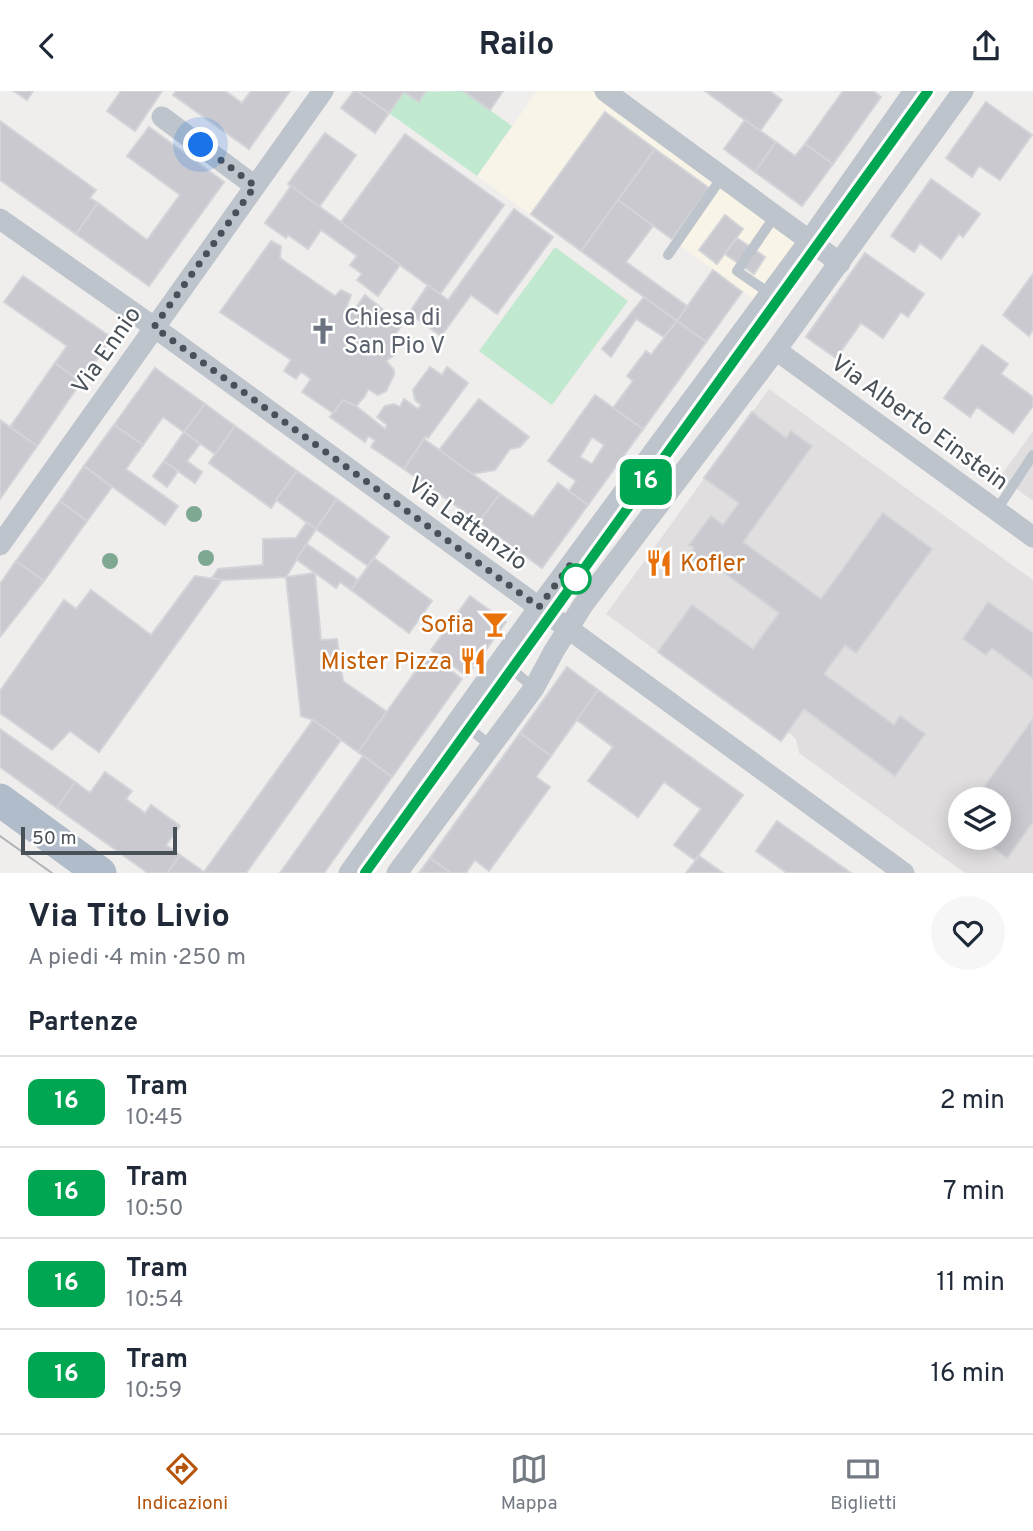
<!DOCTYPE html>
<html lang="it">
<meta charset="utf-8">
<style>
:root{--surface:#fff;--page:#f6f6f7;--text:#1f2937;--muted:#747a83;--line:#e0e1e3;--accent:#b45309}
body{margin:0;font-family:Overpass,sans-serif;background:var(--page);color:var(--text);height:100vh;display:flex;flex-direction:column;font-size:26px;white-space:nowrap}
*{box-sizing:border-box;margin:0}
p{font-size:23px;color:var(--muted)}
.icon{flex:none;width:38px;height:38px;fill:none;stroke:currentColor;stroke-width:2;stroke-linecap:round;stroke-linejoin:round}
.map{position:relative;height:782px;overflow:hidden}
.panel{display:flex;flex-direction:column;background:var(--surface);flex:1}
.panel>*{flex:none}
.badge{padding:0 14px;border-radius:10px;font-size:24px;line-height:46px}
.tools{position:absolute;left:948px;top:696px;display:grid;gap:14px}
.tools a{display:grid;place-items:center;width:63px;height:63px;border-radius:50%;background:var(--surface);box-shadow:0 4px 18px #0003;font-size:35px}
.scale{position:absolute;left:21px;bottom:18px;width:156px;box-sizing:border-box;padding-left:7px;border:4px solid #485058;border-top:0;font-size:19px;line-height:24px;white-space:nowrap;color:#485058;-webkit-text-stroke:5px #fff;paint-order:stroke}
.you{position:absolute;width:35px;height:35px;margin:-18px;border:5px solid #fff;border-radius:50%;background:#1a73e8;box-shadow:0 0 0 10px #1a73e833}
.map>.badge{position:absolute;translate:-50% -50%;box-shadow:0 0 0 4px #fff}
h2{padding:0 28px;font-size:26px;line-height:63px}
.round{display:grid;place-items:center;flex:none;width:74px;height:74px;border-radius:37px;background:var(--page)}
.summary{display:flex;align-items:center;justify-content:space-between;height:119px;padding:0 28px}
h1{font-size:33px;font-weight:700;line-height:52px}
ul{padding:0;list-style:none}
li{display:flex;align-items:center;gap:21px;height:91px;padding:0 28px;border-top:2px solid var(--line)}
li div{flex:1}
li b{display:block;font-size:26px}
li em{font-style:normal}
li .badge{min-width:77px;font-weight:700;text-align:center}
header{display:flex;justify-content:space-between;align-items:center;height:91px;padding:0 28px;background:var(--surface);font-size:32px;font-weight:700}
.tab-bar{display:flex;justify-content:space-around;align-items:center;height:98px;border-top:2px solid var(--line);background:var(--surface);font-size:19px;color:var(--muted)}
.tab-bar a{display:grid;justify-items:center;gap:4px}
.tab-bar .active{color:var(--accent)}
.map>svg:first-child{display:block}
.commercial{fill:#f9f4e8}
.education{fill:#e0dede;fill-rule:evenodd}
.green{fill:#c0e9d0}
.building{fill:#c9c9cf;stroke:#d2d4d8;stroke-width:2;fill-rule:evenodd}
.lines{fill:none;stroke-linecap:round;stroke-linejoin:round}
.service{stroke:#bdc4cb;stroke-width:10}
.minor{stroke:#bdc4cb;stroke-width:21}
.primary{stroke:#b0bcc9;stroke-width:33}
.tram{stroke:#b0b3b7;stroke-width:2}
.tree{fill:#7fa893}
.line-casing{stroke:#fff;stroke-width:16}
.line{stroke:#00a651;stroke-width:10}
.walk{stroke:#485058;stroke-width:7;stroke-dasharray:0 12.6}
.stop-dot{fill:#fff;stroke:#00a651;stroke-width:3.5}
.labels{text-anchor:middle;stroke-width:5;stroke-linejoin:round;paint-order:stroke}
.worship-label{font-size:24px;fill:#5b616d;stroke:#fff;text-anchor:start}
.street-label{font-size:24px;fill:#485058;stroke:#fff}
.food-label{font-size:24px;fill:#c56008;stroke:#fff;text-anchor:end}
</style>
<header><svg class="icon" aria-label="back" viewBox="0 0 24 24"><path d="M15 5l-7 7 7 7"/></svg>Railo<svg class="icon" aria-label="share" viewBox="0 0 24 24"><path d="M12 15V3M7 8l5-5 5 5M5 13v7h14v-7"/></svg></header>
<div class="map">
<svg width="1033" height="782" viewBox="0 0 1033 782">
<rect width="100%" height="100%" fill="#f0eded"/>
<!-- commercial -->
<polygon class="commercial" points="537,0 602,0 807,150 760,213 618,109 581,160 477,85"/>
<!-- education -->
<g class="education">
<path d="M 769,298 L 1033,489 L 1033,782 L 965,782 L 799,662 L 796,648 L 788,641 L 781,650 L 606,523 ZM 961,709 L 999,709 L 999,747 L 961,747 Z"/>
<polygon points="1033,340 1033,410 1000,386"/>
</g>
<!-- green -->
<g class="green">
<polygon points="463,0 512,35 477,85 389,22 404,1"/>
<polygon points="555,156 628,210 552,314 479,260"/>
</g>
<!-- building -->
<g class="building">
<polygon points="14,0 33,0 27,9"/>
<polygon points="121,0 162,0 135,40 107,20"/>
<polygon points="176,0 225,0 242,12 251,0 290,0 249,58 173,4"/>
<polygon points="354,0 357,0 389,22 375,42 341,17"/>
<polygon points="357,0 426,0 419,11 404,1 389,22"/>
<polygon points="463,0 503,0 490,19"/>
<polygon points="705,0 770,0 782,9 760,40"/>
<polygon points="843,0 873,0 881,6 833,73 805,53"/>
<polygon points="986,11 1032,44 1000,89 979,75 972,86 946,67"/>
<polygon points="605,21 655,58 581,160 531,123"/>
<polygon points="745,29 776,51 755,81 724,58"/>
<polygon points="0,30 96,99 90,107 98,112 76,143 0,89"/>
<polygon points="149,36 224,91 149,195 76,143 98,112 147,149 180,104 127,65"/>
<polygon points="325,42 356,64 319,116 288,93"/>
<polygon points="405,43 504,114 440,203 341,131"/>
<polygon points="776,51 795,65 805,53 833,73 802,115 755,81"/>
<polygon points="655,58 709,97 672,148 618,109"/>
<polygon points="931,88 980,123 963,146 959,143 941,168 920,152 914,161 891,145"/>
<polygon points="291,95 400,174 378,205 357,189 362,183 350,174 357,165 321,139 308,158 288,144 286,147 265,132"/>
<polygon points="618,109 653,135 626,171 687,215 677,230 581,160"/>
<polygon points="514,118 553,146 497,223 471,204 441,245 409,222 428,194 448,209"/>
<polygon points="725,124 743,138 717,173 699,159"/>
<polygon points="737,147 765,166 754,183 725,163"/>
<polygon points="271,150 281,155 280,167 335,205 341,199 351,204 347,215 353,220 365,204 402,234 393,247 396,254 396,263 386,270 394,279 394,284 386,300 378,304 368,298 365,305 356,315 343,309 333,322 302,301 311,288 301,281 296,288 284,280 291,269 220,221"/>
<polygon points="865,162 924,203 908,226 901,221 883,247 861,232 836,267 806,246"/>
<polygon points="713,179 742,201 706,251 677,230"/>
<polygon points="1033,183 1033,239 1029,245 1003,224"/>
<polygon points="23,185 112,247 81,291 55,272 67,255 4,211"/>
<polygon points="644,206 677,230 664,246 636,228 611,266 602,258"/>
<polygon points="677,230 706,251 643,338 613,317 633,290 627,285 646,260 651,264"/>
<polygon points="982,254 1008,273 1001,283 1033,306 1033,315 1013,342 977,316 970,326 944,307"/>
<polygon points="55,272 81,291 37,355 10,336"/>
<polygon points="430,276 442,284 447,276 468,292 428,347 426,345 404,378 371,356 375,349 368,345 365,351 330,326 343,309 356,315 385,338 387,334 377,326 385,315 394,313 400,316 404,308 418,318 421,314 415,309 413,299"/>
<polygon points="155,277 205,313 184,341 163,326 143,354 114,334"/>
<path d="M 595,304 L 643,338 L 588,414 L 569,400 L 576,390 L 548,370 ZM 592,346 L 604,354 L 592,373 L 580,366 Z"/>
<polygon points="479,308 529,346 520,356 510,358 495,379 472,383 439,359"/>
<polygon points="205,313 235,335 215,363 184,341"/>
<polygon points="752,321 786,347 791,340 812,355 743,451 821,508 883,422 932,458 856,562 845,554 824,583 894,634 900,625 925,643 895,685 804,618 781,650 658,561 692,514 753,558 779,522 711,472 706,479 688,466 694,457 689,454 711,425 723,434 739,412 704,387"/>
<polygon points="0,329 37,355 0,408"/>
<polygon points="114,334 143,354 126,378 178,415 165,434 84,375"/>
<polygon points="235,335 297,380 271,417 209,372"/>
<polygon points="184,341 200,353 187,370 202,381 195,392 164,370"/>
<polygon points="424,348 500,403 479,431 404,378"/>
<polygon points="164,370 178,380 167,396 153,385"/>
<polygon points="84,375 112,396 87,430 60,410"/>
<polygon points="297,380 337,408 316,438 276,409"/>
<polygon points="558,392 588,414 542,477 479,431 500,403 533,426"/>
<polygon points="337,408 389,446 368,475 316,438"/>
<polygon points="60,410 87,430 44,490 16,470"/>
<polygon points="307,431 316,438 286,486 222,489 212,487 218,478 263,474 263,448 296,447"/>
<polygon points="307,453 358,489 351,499 340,491 336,497 296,468"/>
<polygon points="374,467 432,510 409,542 351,499"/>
<polygon points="16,470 44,490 0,546 0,493"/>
<polygon points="315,482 321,549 337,548 343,590 387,621 358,661 313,629 301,625 286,486"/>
<polygon points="195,485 222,489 99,661 70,640 52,659 0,622 0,600 64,509 76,518 91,499 151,544"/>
<polygon points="470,505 506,531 467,585 431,559"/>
<polygon points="988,511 1033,542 1033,587 992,557 986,564 963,548"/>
<polygon points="428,563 462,588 392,686 358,661"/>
<polygon points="567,576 598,599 551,665 520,642"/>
<polygon points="598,599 743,704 695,769 674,754 701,718 664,691 638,726 588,690 613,656 577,629"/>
<polygon points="313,629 341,649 246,782 167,782 180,764 204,781"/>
<polygon points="1032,629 1033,731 1007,767 981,747 999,747 999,709 975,709"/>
<polygon points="0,638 75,691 57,717 0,676"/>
<polygon points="520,642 551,665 536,686 550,696 489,780 475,769 466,782 451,782 430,767"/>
<polygon points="363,665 392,686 324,782 280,782"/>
<polygon points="105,681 132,700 126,708 145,722 151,714 180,735 166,754 180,764 167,782 148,782 57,717 75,691 90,702"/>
<polygon points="777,730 851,782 787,782 756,760"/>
<polygon points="699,765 723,782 686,782"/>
<polygon points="430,767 451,782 419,782"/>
</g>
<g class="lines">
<!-- service -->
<g class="service">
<polyline points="668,164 722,86"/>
<polyline points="769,202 737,180 775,125"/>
<polyline points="996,420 1033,364"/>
<polyline points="501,569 534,597"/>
<polyline points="459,629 491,655"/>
</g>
<!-- minor -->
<g class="minor">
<polyline points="605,0 840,172"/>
<polyline points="162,26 255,95"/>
<polyline points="0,128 154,236 904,782"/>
<polyline points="776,259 1033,446"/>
<polyline points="0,454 323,0"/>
<polyline points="349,782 539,516 809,150 914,0"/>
<polyline points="397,782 534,597 554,560 583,514 776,259 963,0"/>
</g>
<!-- primary -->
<polyline class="primary" points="0,709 100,782"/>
<!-- tram -->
<g class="tram">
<polyline points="0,745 52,782"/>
<polyline points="364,782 928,0"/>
</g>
</g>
<!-- trees -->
<g class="tree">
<circle cx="194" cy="423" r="8"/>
<circle cx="206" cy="467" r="8"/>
<circle cx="110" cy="470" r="8"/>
</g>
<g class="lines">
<defs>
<polyline id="line" points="365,782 928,0"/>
</defs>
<!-- line casing -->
<use href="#line" class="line-casing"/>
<!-- line -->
<use href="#line" class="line"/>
<!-- walk -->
<polyline class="walk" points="201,54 255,95 154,236 539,516 571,473 576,488"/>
</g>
<!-- icons -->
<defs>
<symbol id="church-bare" viewBox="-9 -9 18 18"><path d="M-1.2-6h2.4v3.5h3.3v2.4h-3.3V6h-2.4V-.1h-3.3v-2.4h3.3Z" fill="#6b7280" stroke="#fff" stroke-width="2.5" paint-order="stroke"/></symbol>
<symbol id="restaurant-bare" viewBox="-9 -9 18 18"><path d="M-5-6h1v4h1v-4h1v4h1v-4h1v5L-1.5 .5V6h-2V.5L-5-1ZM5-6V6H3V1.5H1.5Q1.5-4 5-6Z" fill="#e8710a" stroke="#fff" stroke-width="2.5" paint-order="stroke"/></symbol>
<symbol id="bar-bare" viewBox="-9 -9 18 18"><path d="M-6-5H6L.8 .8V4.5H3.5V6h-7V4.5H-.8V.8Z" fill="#e8710a" stroke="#fff" stroke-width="2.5" paint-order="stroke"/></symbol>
</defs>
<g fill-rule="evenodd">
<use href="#church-bare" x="304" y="221" width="38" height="38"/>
<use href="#restaurant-bare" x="640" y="453" width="38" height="38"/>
<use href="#bar-bare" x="476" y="514" width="38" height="38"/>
<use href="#restaurant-bare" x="454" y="551" width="38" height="38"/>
</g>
<!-- markers -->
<circle class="stop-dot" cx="576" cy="488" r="14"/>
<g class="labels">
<!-- worship labels -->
<g class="worship-label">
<text x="344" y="234">Chiesa di<tspan x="344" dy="28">San Pio V</tspan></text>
</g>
<!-- street labels -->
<g class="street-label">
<text transform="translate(106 259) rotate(-55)" y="8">Via Ennio</text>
<text transform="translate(920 331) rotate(36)" y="8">Via Alberto Einstein</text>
<text transform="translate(468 432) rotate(36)" y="8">Via Lattanzio</text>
</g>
<!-- food labels -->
<g class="food-label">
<text x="680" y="480" text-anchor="start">Kofler</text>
<text x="474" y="541">Sofia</text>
<text x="452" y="578">Mister Pizza</text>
</g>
</g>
</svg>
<div class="tools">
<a><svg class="icon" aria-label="layers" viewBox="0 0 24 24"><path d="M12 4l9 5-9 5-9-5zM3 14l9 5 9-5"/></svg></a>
</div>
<div class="scale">50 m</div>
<div class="you" style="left:201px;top:54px"></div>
<b class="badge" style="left:646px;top:391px;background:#00a651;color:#fff">16</b>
</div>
<section class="panel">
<div class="summary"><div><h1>Via Tito Livio</h1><p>A piedi · 4 min · 250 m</p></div><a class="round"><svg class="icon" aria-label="heart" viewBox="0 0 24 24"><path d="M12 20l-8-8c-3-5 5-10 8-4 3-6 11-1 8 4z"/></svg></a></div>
<h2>Partenze</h2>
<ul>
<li><span class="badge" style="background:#00a651;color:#fff">16</span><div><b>Tram</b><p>10:45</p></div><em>2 min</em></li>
<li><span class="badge" style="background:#00a651;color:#fff">16</span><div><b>Tram</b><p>10:50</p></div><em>7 min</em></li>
<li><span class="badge" style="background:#00a651;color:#fff">16</span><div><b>Tram</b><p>10:54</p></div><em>11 min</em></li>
<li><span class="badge" style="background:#00a651;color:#fff">16</span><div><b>Tram</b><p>10:59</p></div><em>16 min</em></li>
</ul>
</section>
<nav class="tab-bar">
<a class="active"><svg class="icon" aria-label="directions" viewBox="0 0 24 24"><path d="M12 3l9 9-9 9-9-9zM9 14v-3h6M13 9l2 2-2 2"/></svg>Indicazioni</a>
<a><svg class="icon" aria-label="map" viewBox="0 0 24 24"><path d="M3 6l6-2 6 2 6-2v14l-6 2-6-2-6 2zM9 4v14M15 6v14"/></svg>Mappa</a>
<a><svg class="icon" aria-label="tickets" viewBox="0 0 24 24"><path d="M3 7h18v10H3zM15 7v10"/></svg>Biglietti</a>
</nav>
